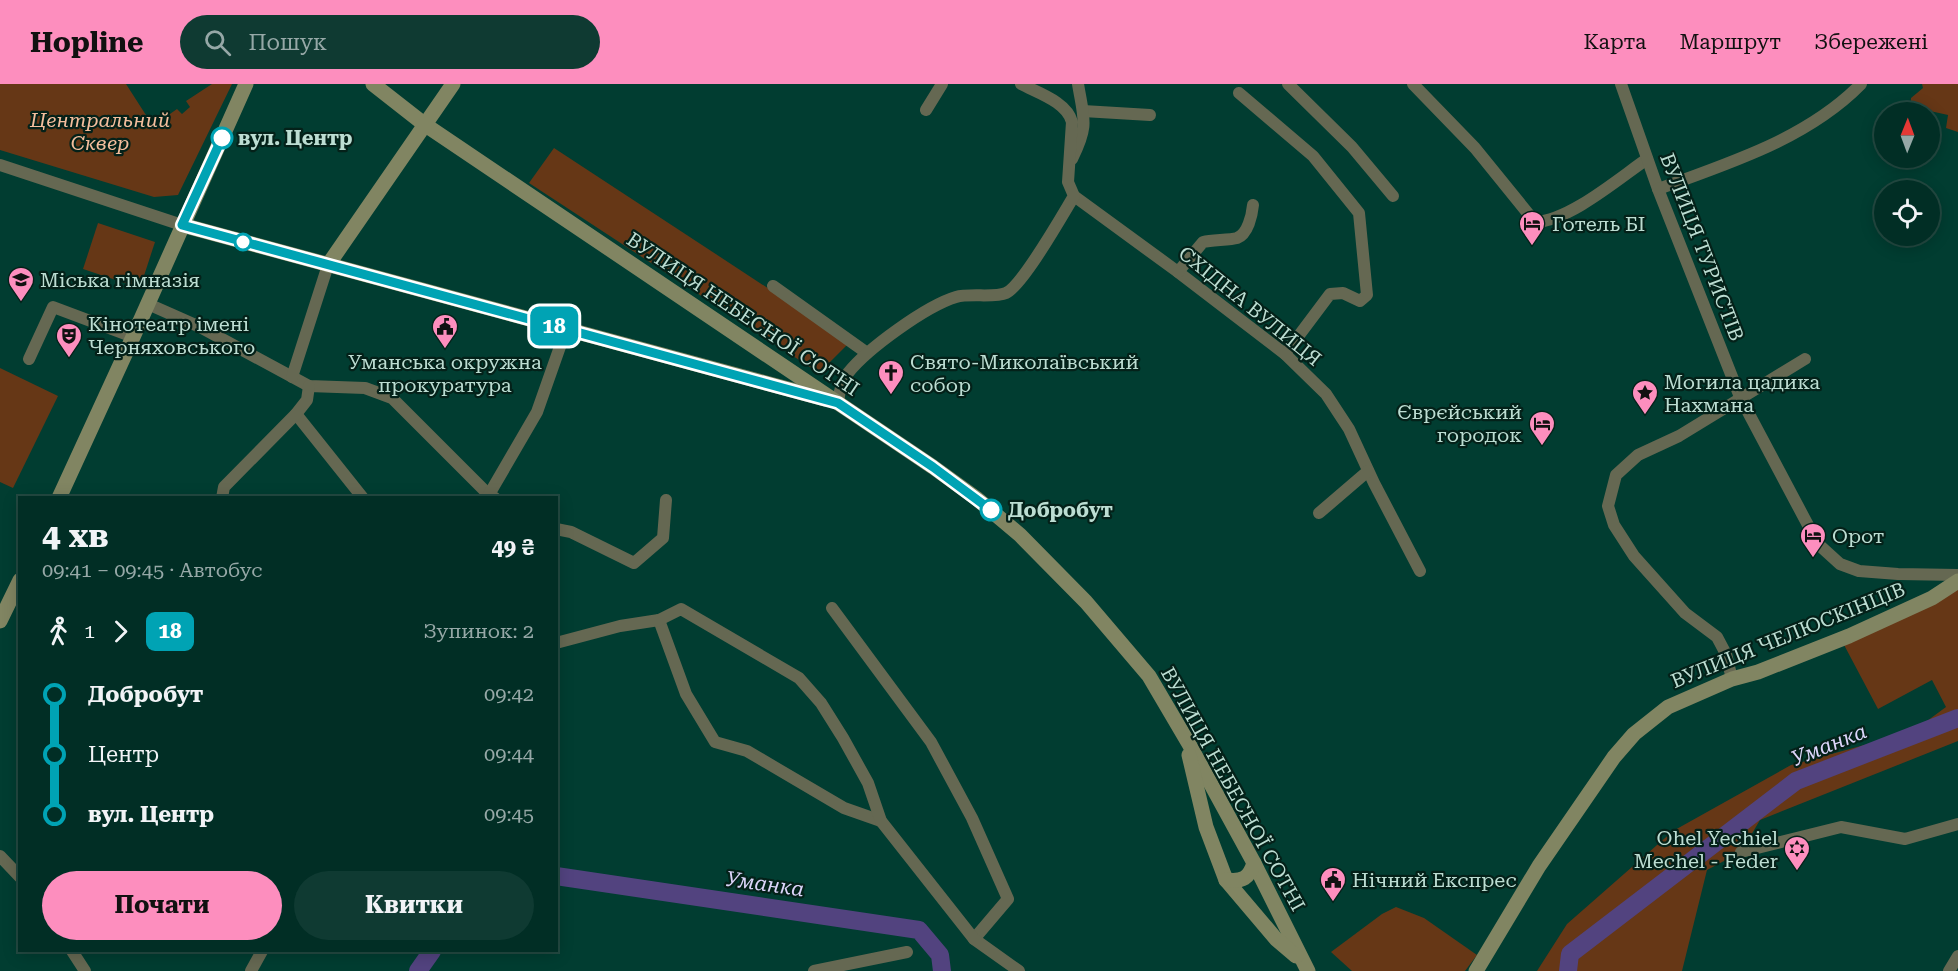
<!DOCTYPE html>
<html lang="uk">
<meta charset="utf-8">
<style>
:root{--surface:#012e25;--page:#0f3a32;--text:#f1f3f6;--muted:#96a8a7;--line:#234a42;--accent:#fd8ebe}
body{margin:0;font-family:"Roboto Serif",serif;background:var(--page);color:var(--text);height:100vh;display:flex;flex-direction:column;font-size:22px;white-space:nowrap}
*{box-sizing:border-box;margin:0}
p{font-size:20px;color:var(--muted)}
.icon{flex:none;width:33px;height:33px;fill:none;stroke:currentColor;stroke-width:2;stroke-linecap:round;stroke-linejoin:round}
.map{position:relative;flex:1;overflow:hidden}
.panel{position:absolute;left:18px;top:412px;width:540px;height:456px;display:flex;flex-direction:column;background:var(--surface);border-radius:0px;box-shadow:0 3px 15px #0003,0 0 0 2px var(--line)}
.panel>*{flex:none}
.badge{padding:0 12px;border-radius:9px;font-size:21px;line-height:39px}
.needle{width:39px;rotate:1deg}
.controls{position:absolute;left:1874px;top:18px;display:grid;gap:12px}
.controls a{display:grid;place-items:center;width:66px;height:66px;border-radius:50%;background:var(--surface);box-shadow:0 3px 15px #0003,0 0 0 2px var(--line);font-size:30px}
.map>.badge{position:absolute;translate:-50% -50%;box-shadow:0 0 0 3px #fff}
.legs{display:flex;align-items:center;gap:9px;height:66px;padding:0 24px;font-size:20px}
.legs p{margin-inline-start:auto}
.headline{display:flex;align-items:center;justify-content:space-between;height:102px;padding:0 24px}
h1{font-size:33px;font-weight:700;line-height:45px}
.action{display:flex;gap:12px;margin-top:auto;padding:12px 24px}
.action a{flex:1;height:69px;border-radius:36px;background:var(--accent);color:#111;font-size:24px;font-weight:700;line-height:69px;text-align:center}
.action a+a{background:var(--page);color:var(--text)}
ul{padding:0 24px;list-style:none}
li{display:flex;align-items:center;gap:21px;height:60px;font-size:22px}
li i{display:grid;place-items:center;width:9px;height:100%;margin:0 8px;background:currentColor}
li i::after{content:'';width:15px;height:15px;margin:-8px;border:4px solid;border-radius:50%;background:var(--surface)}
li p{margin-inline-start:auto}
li:first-child i{background:linear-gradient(#0000 50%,currentColor 0)}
li:last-child i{background:linear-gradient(currentColor 50%,#0000 0)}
header{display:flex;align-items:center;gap:36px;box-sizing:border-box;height:84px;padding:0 30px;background:var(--accent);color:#111}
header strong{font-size:28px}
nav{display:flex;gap:33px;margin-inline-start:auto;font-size:21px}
.search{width:420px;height:54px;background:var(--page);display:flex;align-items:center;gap:15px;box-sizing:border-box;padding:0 21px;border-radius:33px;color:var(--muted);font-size:22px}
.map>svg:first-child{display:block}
.green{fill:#663716}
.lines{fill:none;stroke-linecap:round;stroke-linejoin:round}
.river{stroke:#52437f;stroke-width:18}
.street{stroke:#656852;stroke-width:12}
.secondary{stroke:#818562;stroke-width:15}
.line-1-casing{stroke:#fff;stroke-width:14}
.line-1{stroke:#00a3b4;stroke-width:9}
.stop-1-dot{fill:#fff;stroke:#00a3b4;stroke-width:3}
.labels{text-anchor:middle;stroke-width:4.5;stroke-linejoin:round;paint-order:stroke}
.park-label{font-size:20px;font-style:italic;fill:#f4be9d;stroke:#042119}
.stop-label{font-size:20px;font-weight:bold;fill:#bcddd2;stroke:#042119;text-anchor:start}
.poi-label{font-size:20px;fill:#bcddd2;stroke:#042119;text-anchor:start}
.street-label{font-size:20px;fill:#bcddd2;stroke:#042119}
.water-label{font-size:21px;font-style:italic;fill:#dcd5fa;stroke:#042119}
</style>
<header>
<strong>Hopline</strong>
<div class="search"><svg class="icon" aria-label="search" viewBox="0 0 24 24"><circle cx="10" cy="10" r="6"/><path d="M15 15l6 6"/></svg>Пошук</div>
<nav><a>Карта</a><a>Маршрут</a><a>Збережені</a></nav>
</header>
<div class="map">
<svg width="1958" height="887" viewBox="0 0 1958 887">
<rect width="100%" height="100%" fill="#013d31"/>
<!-- green -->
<g class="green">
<polygon points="0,0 126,0 153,42 177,25 182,30 190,23 186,17 212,0 232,0 178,111 154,113 0,66"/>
<polygon points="1922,0 1958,0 1958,48 1946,44 1948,31 1930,27 1910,28 1911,14 1923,4"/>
<polygon points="554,64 850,258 819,289 529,99"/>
<polygon points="98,139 155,158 140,204 83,185"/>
<polygon points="0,284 58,312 13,404 0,398"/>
<polygon points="1958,498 1958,657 1760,736 1741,768 1707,786 1682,887 1537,887 1567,840 1673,747 1791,681 1912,648 1946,623 1932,596 1878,625 1843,559"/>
<polygon points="1396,823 1424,834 1477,871 1465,887 1352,887 1331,868 1382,830"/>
</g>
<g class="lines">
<!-- river -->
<g class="river">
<polyline points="556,792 919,846 940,871 942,887"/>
<polyline points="418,887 432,867"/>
<polyline points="1568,887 1570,870 1796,697 1958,634"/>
</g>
<!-- street -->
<g class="street">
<polyline points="1288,0 1352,63 1393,112"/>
<path d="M 1413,0 L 1475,64 L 1535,138 C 1569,137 1618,95 1647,75"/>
<polyline points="1621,0 1658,105 1740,313 1818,460 1840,480 1859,487 1898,490 1958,491"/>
<polyline points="1239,9 1313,72 1359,129 1367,211 1360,217 1343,209 1330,210 1285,270"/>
<polyline points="926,26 942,0"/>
<polyline points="1083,27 1150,31"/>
<path d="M 1072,75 C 1089,41 1084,36 1078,0"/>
<polyline points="0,81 182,141"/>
<path d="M 1658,105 C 1729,79 1807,55 1861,0"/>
<polyline points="1074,112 1178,188 1285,270 1326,310 1349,345 1374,399 1420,487"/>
<path d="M 1178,188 L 1203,158 C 1212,156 1230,156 1237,154 C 1248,150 1252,131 1253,121"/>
<polyline points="773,202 867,269"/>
<polyline points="148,220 200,243 309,302 365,304 392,314 488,410 495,414"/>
<polyline points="29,275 53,223 133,253"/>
<polyline points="292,293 328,181"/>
<path d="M 838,319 C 839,309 842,297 848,289 C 867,265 926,222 956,213 C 969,209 995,214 1006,209 C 1023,201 1063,130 1074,112 L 1068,98 L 1072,38 C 1067,18 1038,9 1021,0"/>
<polyline points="296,330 363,414"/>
<polyline points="222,414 224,403 296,330 307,316 309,302"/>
<polyline points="487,414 537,328 562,257 564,245"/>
<polyline points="1319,429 1368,387"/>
<polyline points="556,445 571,448 634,479 663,454 666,416"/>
<polyline points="832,524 931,658 972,734 1008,815 974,855"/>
<polyline points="659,536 686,610 715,658 747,667 844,724 881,737"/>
<polyline points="556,559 620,542 659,536 681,525 799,594 821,619 843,654 868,699 881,737 974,855 1019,887"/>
<polyline points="1732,595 1726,570 1717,553 1685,529 1634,472 1614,441 1608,422 1616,391 1638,371 1679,352 1805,275"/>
<polyline points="1741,768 1841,743 1905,755 1958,740"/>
<polyline points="0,772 20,793"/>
<polyline points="72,867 85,887"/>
<polyline points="251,887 262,867"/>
<polyline points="814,887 907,868"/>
<polyline points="1949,887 1958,872"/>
</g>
<!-- secondary -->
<g class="secondary">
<polyline points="373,0 424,40 933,383 976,414 1020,451 1086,518 1149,592 1189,660 1254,779 1308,887"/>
<polyline points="182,141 825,315"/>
<polyline points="328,181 453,0"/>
<polyline points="59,414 133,253 246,0"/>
<polyline points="0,537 20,496"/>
<polyline points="1189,671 1206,743 1226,796 1276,855 1296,872"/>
<path d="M 1226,796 C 1243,798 1249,794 1254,779"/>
<polyline points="1476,887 1539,782 1614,673 1634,650 1668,623 1732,595 1758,588 1849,552 1932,514 1958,497"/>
</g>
</g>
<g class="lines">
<defs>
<polyline id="line-1" points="222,54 182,141 838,319 933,383 991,426"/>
</defs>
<!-- line-1 casing -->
<use href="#line-1" class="line-1-casing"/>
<!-- line-1 -->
<use href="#line-1" class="line-1"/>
</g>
<!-- icons -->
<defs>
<symbol id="hotel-pin" viewBox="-11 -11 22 30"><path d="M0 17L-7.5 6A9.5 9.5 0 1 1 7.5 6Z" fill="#fd8ebe" stroke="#042119"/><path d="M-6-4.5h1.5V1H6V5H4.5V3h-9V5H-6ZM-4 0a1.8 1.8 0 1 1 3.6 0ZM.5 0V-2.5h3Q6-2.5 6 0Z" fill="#111"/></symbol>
<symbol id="school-pin" viewBox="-11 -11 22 30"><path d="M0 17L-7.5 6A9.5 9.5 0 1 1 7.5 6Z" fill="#fd8ebe" stroke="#042119"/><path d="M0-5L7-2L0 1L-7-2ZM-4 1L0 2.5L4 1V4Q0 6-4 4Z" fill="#111"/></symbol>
<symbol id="civic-pin" viewBox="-11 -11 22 30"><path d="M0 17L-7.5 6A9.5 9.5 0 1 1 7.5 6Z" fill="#fd8ebe" stroke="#042119"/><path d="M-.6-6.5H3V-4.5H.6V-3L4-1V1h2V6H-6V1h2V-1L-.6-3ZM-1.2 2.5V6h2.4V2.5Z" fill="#111"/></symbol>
<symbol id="theatre-pin" viewBox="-11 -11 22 30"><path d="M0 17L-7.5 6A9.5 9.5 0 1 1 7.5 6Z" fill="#fd8ebe" stroke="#042119"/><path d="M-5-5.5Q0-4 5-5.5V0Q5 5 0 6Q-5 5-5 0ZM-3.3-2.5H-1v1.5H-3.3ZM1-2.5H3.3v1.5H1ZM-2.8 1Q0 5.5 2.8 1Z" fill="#111"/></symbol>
<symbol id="church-pin" viewBox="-11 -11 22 30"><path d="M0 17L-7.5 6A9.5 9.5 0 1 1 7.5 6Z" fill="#fd8ebe" stroke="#042119"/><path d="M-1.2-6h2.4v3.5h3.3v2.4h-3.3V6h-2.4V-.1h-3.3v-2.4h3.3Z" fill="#111"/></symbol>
<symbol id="sight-pin" viewBox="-11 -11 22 30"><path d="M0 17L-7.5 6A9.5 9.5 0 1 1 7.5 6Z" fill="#fd8ebe" stroke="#042119"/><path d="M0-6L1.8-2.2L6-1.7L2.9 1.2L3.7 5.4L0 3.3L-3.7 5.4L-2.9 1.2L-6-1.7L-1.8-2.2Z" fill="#111"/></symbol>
<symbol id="synagogue-pin" viewBox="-11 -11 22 30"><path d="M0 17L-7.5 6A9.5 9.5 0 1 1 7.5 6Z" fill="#fd8ebe" stroke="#042119"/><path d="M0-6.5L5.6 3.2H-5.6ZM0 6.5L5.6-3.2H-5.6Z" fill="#111"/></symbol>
</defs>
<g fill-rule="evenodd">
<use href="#hotel-pin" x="1517" y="125" width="30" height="40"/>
<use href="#school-pin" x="6" y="181" width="30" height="40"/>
<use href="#civic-pin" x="430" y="228" width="30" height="40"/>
<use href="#theatre-pin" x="54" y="237" width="30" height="40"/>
<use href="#church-pin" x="876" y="274" width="30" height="40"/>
<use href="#sight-pin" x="1630" y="294" width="30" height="40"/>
<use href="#hotel-pin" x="1527" y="325" width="30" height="40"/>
<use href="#hotel-pin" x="1798" y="437" width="30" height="40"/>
<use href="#synagogue-pin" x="1782" y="750" width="30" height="40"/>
<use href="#civic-pin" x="1318" y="781" width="30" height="40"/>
</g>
<!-- markers -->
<g class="stop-1-dot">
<circle cx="222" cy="54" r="10"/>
<circle cx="243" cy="158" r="8"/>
<circle cx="991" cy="426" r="10"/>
</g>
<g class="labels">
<!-- park labels -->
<g class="park-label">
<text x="100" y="43">Центральний<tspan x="100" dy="23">Сквер</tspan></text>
</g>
<!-- stop labels -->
<g class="stop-label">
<text x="238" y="61">вул. Центр</text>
<text x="1008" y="433">Добробут</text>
</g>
<!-- poi labels -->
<g class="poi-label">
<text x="1552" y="147">Готель БІ</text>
<text x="40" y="203">Міська гімназія</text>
<text x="88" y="247">Кінотеатр імені<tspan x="88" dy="23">Черняховського</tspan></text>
<text x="445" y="285" text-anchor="middle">Уманська окружна<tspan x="445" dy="23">прокуратура</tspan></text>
<text x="910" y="285">Свято-Миколаївський<tspan x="910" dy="23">собор</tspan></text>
<text x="1664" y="305">Могила цадика<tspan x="1664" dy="23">Нахмана</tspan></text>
<text x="1522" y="335" text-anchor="end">Єврєйський<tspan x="1522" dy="23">городок</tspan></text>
<text x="1832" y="459">Орот</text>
<text x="1778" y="761" text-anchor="end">Ohel Yechiel<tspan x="1778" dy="23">Mechel - Feder</tspan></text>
<text x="1352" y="803">Нічний Експрес</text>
</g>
<!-- street labels -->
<g class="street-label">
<text transform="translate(1702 163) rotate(69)" y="7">ВУЛИЦЯ ТУРИСТІВ</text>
<text transform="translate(1250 222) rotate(39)" y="7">СХІДНА ВУЛИЦЯ</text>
<text transform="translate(743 230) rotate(34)" y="7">ВУЛИЦЯ НЕБЕСНОЇ СОТНІ</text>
<text transform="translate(1788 551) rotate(-22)" y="7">ВУЛИЦЯ ЧЕЛЮСКІНЦІВ</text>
<text transform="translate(1233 705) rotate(61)" y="7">ВУЛИЦЯ НЕБЕСНОЇ СОТНІ</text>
</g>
<!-- water labels -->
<g class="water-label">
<text transform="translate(1829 661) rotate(-22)" y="7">Уманка</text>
<text transform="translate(765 800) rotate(8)" y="7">Уманка</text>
</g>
</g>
</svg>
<div class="controls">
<a><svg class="needle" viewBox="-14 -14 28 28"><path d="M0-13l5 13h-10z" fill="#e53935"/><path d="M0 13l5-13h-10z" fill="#96a8a7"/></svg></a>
<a><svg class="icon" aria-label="locate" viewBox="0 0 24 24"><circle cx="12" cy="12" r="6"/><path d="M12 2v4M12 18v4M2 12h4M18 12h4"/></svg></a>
</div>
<b class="badge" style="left:554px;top:242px;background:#00a3b4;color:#fff">18</b>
<section class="panel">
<div class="headline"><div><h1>4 хв</h1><p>09:41 – 09:45 · Автобус</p></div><b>49 ₴</b></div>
<div class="legs"><svg class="icon" aria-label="walk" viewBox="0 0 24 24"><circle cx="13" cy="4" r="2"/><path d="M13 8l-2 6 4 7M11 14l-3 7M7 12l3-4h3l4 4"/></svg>1<svg class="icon" aria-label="forward" viewBox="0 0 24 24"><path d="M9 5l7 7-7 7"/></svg><b class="badge" style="background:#00a3b4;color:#fff">18</b><p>Зупинок: 2</p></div>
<ul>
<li><i style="color:#00a3b4"></i><b>Добробут</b><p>09:42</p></li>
<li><i style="color:#00a3b4"></i><span>Центр</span><p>09:44</p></li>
<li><i style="color:#00a3b4"></i><b>вул. Центр</b><p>09:45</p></li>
</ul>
<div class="action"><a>Почати</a><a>Квитки</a></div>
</section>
</div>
